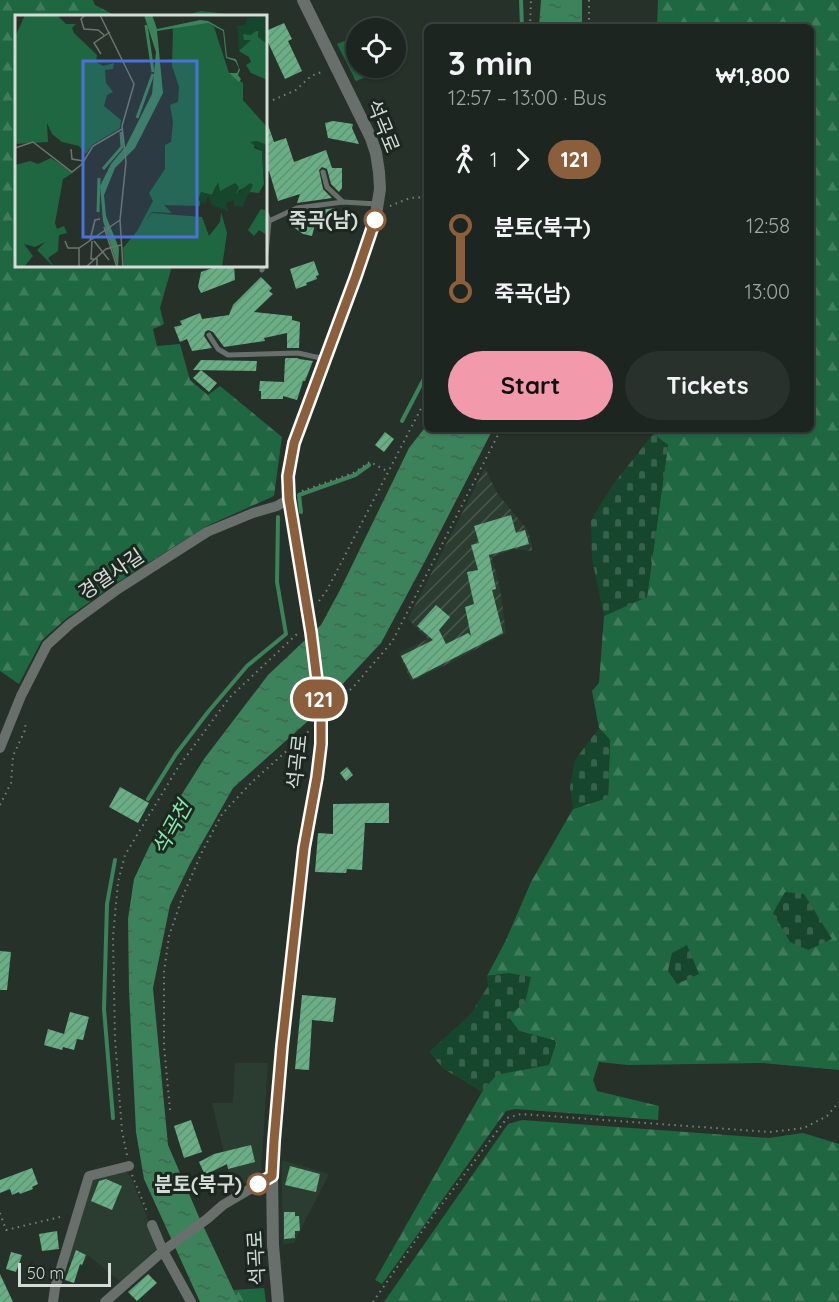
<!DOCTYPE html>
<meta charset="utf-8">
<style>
:root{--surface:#1c2520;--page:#29312d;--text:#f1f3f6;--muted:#a0a5a5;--line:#3a423e;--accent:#f29aac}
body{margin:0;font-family:Quicksand,"Noto Sans KR",sans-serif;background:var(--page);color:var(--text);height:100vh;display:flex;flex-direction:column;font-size:22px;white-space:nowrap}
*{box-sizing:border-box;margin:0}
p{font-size:20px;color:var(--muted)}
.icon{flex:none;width:33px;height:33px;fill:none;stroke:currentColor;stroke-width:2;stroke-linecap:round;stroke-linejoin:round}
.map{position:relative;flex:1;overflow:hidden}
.panel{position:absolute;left:424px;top:24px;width:390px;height:408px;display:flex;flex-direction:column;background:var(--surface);border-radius:9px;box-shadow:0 2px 4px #0004,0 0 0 2px var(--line)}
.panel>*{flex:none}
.badge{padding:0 12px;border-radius:20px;font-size:21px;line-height:39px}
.controls{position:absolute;left:346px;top:18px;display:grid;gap:12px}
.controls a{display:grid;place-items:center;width:60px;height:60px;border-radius:50%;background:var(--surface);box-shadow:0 2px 4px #0004,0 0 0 2px var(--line);font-size:30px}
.scale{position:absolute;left:18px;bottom:15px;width:93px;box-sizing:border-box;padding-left:6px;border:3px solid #d4dcd7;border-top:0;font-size:16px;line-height:21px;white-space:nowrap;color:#d4dcd7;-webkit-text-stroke:4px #1c2720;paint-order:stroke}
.map>.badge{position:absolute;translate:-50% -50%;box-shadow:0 0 0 3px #fff}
.legs{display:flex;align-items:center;gap:9px;height:66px;padding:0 24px;font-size:20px}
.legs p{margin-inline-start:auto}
.head{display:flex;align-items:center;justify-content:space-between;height:102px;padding:0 24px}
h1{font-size:33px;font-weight:700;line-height:45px}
.button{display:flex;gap:12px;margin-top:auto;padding:12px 24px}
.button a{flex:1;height:69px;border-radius:36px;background:var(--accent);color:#111;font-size:24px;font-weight:700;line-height:69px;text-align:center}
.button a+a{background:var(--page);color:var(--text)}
ul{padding:0 24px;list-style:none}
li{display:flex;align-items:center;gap:21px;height:66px;font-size:22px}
li i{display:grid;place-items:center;width:9px;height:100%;margin:0 8px;background:currentColor}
li i::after{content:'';width:15px;height:15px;margin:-8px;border:4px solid;border-radius:50%;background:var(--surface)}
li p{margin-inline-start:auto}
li:first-child i{background:linear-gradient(#0000 50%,currentColor 0)}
li:last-child i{background:linear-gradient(currentColor 50%,#0000 0)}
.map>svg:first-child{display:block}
.built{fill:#2b3d31}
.industrial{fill:url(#industrial-furrows)}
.forest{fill:url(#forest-firs)}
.cemetery{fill:url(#cemetery-stones)}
.water{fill:url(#water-ripples)}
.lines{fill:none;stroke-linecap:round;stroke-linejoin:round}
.stream{stroke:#3c825a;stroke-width:4}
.building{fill:url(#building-hatch)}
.path{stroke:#78827c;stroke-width:2;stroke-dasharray:1.5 4.5;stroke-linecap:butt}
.service{stroke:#696f6b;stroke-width:5}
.minor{stroke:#696f6b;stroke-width:10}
.tertiary{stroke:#696f6b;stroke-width:12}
.line-1-casing{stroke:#fff;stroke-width:14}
.line-1{stroke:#8b5e3c;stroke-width:9}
.stop-1-dot{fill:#fff;stroke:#8b5e3c;stroke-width:3}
.labels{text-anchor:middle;stroke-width:6;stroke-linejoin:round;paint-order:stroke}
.street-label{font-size:20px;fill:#d4dcd7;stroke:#1c2720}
.stop-label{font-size:20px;font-weight:bold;fill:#d4dcd7;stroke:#1c2720;text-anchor:end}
.water-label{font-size:21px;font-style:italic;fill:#88e9af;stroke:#1c2720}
.inset-river{fill:none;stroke:#3c825a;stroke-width:3}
.inset-road{fill:none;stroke:#6c756f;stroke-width:1.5}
.view{fill:#4b72d8;fill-opacity:0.15;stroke:#4b72d8;stroke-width:3}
.inset-edge{fill:none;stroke:#d4dcd7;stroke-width:3}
</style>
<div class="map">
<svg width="839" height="1302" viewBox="0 0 839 1302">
<defs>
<pattern id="industrial-furrows" width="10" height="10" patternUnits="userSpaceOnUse" patternTransform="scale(1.5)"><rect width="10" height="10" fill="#2b3d31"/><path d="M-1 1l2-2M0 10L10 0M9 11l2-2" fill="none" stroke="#49584e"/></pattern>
<pattern id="forest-firs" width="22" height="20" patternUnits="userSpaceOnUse" patternTransform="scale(1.5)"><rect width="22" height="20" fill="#1f6741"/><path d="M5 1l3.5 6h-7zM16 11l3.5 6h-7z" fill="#3f7c5c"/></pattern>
<pattern id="cemetery-stones" width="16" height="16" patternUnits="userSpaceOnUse" patternTransform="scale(1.5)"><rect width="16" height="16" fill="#16472d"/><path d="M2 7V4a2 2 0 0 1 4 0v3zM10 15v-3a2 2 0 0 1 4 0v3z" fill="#37614b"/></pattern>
<pattern id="water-ripples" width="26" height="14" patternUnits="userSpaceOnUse" patternTransform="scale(1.5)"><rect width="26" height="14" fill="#3c825a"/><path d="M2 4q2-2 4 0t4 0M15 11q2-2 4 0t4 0" fill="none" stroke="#3e6850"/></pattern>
<pattern id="building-hatch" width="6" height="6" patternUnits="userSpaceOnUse" patternTransform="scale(1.5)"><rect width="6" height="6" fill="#69ae84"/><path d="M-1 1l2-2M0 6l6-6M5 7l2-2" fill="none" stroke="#5f9373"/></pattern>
</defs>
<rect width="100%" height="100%" fill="#26312a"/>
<!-- built -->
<g class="built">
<polygon points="235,1063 268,1063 261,1173 233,1190 212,1103 233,1103"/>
<polygon points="282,1160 329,1174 294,1243 283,1244 282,1194"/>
<polygon points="122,1171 127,1172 131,1178 157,1242 157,1248 122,1283 88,1255 82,1266 65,1261 92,1177"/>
</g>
<!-- industrial -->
<polygon class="industrial" points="485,468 497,493 527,529 532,544 532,551 514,549 492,557 500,588 506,633 452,662 411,681 399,653 428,639 408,619"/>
<!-- forest -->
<g class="forest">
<polygon points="0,0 93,0 95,5 116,16 16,16 16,266 172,266 160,308 164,324 153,329 157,346 180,344 190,380 208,395 220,386 282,437 274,496 207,526 115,584 67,618 42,640 19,684 0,671"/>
<polygon points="658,0 839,0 839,1070 762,1063 628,1065 599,1062 593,1080 597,1091 659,1106 658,1120 516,1109 506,1111 382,1284 375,1280 482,1092 496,1075 556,1041 519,1031 507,1015 509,973 487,976 506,940 531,882 573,809 608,797 610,740 599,728 592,691 599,683 604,616 647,596 668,445 653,434 655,429 812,429 812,27 657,27"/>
<polygon points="201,11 227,14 224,16 183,16"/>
<polygon points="357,36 357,68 380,68 380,71 356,81 337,44"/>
<polygon points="522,1120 769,1138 803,1133 839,1144 839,1302 384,1302 508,1124"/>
<polygon points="264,1288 266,1302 239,1302 233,1290"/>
</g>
<!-- cemetery -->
<g class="cemetery">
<polygon points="653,434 668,445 647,597 604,616 592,559 591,520 612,486"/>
<polygon points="599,728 610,740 608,798 573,809 570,787 575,760"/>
<polygon points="785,892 804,894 832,939 808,950 790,942 773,913"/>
<polygon points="687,945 699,974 677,984 668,971 672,953"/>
<polygon points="509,973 531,977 525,1003 508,1016 519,1031 557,1041 549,1065 496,1075 482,1092 444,1069 429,1052 471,1014 488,986 487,976"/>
</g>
<!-- water -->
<g class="water">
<polygon points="541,0 582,0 582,27 539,27"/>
<polygon points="427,425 428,429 493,429 424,563 381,643 308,721 233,788 190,864 170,905 153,988 168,1145 199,1217 239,1302 200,1302 144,1179 136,1132 129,990 128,919 134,879 150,845 204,759 268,675 321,625 340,590 409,448"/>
</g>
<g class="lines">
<!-- stream -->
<g class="stream">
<polyline points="521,0 522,27"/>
<polyline points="402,421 428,371"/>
<polyline points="301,512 299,495 355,475 369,465"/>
<polyline points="148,799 176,754 208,712 247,666 286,634 277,582 278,517"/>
<polyline points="113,1118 104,1009 107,904 115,860"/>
</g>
</g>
<!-- building -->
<g class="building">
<polygon points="284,23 292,39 288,41 302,71 285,79 266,38 266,31"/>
<polygon points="333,121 353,124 352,128 359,144 328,138 325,123"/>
<polygon points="267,122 274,142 286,138 294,162 326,150 332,168 342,168 342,188 339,192 331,184 327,169 322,167 319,170 323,189 332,198 297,203 300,194 278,201 269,171 266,172"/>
<polygon points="335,208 336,215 317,216 312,236 303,234 292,226 295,214 298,213"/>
<polygon points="314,261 319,275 316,276 317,279 306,283 307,285 296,289 290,269"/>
<polygon points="218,266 234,266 235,280 201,293 198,287 201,272"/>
<polygon points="261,277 272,288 269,291 273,294 254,312 292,316 292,320 300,322 299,348 287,348 287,333 264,338 265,341 224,347 213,332 208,330 205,332 204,336 212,348 192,351 187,339 180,342 174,327 182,325 180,321 200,313 202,319 229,315 233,305"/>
<polygon points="286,358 298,358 299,359 313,361 305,381 303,381 297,400 283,396 283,399 261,399 261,391 259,391 260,381 284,382 285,359"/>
<polygon points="201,360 257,361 256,371 193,370"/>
<polygon points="201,370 217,383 209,392 193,378"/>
<polygon points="385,432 394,439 384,452 375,445"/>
<polygon points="511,515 516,533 525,530 529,544 489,555 496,589 492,590 503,633 413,679 401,656 433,640 417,626 436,605 450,617 439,630 446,644 468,633 471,636 465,607 474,604 467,572 478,570 471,545 479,543 474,526"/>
<polygon points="347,767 353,775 346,781 340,773"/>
<polygon points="120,787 149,803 138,823 109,807"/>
<polygon points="389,803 389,823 365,823 362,870 347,869 346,873 315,872 318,833 333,834 333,804"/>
<polygon points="0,951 11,952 7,990 0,990"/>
<polygon points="302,995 336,998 333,1022 312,1020 309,1070 295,1069"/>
<polygon points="70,1012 89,1017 83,1040 77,1039 74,1050 63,1047 62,1050 44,1045 48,1029 64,1034"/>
<polygon points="191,1120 202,1152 184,1158 174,1126"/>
<polygon points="251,1145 255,1162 228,1169 227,1164 205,1175 199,1162 214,1154"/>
<polygon points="290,1166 320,1174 316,1192 285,1185"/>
<polygon points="32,1168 38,1184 32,1187 33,1189 20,1194 19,1192 12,1195 10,1189 0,1193 0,1180"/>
<polygon points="106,1179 122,1186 112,1210 91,1201 99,1181"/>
<polygon points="284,1212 295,1212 295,1216 299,1216 300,1231 295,1231 295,1238 284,1239"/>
<polygon points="57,1231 59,1249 42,1251 39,1234"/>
<polygon points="76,1250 86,1255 82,1265 80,1264 74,1283 65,1280"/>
<polygon points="11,1252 22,1255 16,1272 6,1269"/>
<polygon points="0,1274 13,1302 0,1302"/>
<polygon points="148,1274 157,1283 137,1301 128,1292"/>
</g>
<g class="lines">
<!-- path -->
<g class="path">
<polyline points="589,0 589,27"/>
<polyline points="530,27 531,0"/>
<polyline points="273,100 296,90 311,76 324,71"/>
<polyline points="390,206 410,198 428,197"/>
<polyline points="302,491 353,473 370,462 389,472"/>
<polyline points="319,601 327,590 428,395"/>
<polyline points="333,707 355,685 392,642 501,429"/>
<polyline points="0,805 11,783 13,756 26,728 24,721"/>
<polyline points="170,1110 164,1046 164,972 169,936 182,898 202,852 222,814 253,781 310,730"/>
<polyline points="127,1155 122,1131 115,1039 113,937 118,882 125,855 177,769 229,698 298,633"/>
<polyline points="132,1175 148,1214"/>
<polyline points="0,1213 6,1230 60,1217 64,1217"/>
<polyline points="373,1302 427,1224 507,1118 521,1114 770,1132 804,1128 827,1116 839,1102"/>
</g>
<!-- service -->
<g class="service">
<polyline points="323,172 327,187 343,202"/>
<polyline points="266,213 269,221 266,254"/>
<polyline points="269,221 297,208 343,202 377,204"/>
<polyline points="262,270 263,266"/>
<polyline points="209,335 218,349 228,355 298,353 325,359"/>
</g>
<!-- minor -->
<g class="minor">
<polyline points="0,748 21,696 47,645 70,624 118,589 207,532 253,513 277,506 289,499"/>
<polyline points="152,1225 163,1251 191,1302"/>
<polyline points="53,1302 55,1288 89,1176 129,1166"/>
<polyline points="105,1302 163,1251 207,1219 223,1205 272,1176"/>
</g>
<!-- tertiary -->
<polyline class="tertiary" points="278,1302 273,1245 272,1176 274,1141 282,1046 304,848 317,777 321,744 321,713 311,632 289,499 289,476 294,443 356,276 375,221 380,189 379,172 376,153 371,138 303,0"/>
</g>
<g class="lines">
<defs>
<polyline id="line-1" points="258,1184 272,1176 274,1141 282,1046 304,848 317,777 321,744 321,713 311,632 289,499 288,476 294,443 356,276 375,220"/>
</defs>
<!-- line-1 casing -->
<use href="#line-1" class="line-1-casing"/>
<!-- line-1 -->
<use href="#line-1" class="line-1"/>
</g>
<!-- markers -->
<g class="stop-1-dot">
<circle cx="375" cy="220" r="10"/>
<circle cx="258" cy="1184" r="10"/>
</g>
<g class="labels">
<!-- street labels -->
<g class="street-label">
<text transform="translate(383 126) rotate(68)" y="7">석곡로</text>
<text transform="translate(111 574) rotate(-34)" y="7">경열사길</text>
<text transform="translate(297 762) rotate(-84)" y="7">석곡로</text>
<text transform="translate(256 1258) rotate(-93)" y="7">석곡로</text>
</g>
<!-- stop labels -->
<g class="stop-label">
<text x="358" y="227">죽곡(남)</text>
<text x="242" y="1191">분토(북구)</text>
</g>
<!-- water labels -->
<g class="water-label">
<text transform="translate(172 828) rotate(-61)" y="7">석곡천</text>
</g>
</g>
<!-- overview -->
<g transform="translate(15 15)">
<rect width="252" height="252" fill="#26312a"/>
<path d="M 10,0 L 42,0 L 51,9 L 61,9 L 57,13 L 59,18 L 82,40 L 81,47 L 88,51 L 99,48 L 98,54 L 90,55 L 91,68 L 98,77 L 92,80 L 89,91 L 106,105 L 105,113 L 77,130 L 71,139 L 64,131 L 47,127 L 37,119 L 32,108 L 33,127 L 0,129 L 0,22 ZM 175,8 L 193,8 L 199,12 L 214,58 L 228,68 L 228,85 L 252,112 L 252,130 L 241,126 L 239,133 L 247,136 L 249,169 L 244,178 L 235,177 L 233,173 L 238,170 L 224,175 L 222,179 L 205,176 L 201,171 L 197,180 L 186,177 L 185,191 L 149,190 L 157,198 L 137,197 L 120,220 L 138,186 L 134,178 L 150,154 L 150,130 L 156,127 L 158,107 L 155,90 L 163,87 L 164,72 L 157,51 L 158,13 ZM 246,15 L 252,29 L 252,65 L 236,58 L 231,50 L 236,47 L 234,42 L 224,36 L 228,19 ZM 36,143 L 58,158 L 48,164 L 40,208 L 42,214 L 49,211 L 52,218 L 44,220 L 43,236 L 33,243 L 39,252 L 22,235 L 30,227 L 20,232 L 9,229 L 18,241 L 9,252 L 0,252 L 0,150 L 15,146 L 23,149 ZM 246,194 L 250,195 L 252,212 L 250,219 L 244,215 L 239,221 L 233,215 ZM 206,197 L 212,218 L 207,252 L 109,252 L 108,233 L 137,198 L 187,202 L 194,221 L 205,207 Z" fill="#1f6741"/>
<path d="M 246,2 L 252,2 L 252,29 L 243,22 L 243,14 L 236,20 L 228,19 L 229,25 L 236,25 L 224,36 L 222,11 L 230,10 L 232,3 ZM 241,126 L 252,130 L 249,169 L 247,136 L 235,127 ZM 203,167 L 205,176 L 220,168 L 224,172 L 221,179 L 235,168 L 238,170 L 227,192 L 219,191 L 219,185 L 211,188 L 214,197 L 197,190 L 193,181 L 190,189 L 183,185 L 186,177 L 197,180 Z" fill="#16472d"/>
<path d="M 129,0 L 137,0 L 142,14 L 185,5 L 193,6 L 209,15 L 212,42 L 221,44 L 225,55 L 223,60 L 226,64 L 224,67 L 214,58 L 222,58 L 224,53 L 220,46 L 211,43 L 208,16 L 193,8 L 142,16 L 148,78 L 120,133 L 100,153 L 89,180 L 91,201 L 104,233 L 103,252 L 88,206 L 85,171 L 96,149 L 111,131 L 137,79 L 141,37 Z" fill="#3c825a"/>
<path class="inset-river" d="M 131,10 L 138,57M 122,103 L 138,59M 88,154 L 107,132 L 106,117M 83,197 L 84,163"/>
<path class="inset-road" d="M 70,0 L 66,4 L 69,14 L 83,15 L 89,20M 85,0 L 119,69 L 107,111 L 111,147 L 105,205 L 108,252M 86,39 L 79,28 L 95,17M 0,133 L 18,127 L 57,157 L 67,149 L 78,131 L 107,114M 56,134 L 57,144 L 69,146M 89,212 L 102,252M 75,225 L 80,205 L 85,204M 50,226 L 53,233 L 64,233 L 105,205M 77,226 L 76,244 L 82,244 L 82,251M 79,226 L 94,245M 64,252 L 64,233M 71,252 L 91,234 L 106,230"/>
<path class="view" d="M 68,46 L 182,46 L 182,222 L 68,222 Z"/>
<rect width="252" height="252" class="inset-edge"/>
</g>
</svg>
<div class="controls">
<a><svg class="icon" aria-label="locate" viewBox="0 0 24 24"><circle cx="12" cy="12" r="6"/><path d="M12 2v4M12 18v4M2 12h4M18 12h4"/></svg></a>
</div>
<div class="scale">50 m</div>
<b class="badge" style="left:319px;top:699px;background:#8b5e3c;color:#fff">121</b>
<section class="panel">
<div class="head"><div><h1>3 min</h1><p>12:57 – 13:00 · Bus</p></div><b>₩1,800</b></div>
<div class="legs"><svg class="icon" aria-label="walk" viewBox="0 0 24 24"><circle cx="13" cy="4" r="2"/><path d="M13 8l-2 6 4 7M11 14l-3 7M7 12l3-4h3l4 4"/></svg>1<svg class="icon" aria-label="forward" viewBox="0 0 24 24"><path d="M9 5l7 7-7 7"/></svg><b class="badge" style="background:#8b5e3c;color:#fff">121</b></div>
<ul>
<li><i style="color:#8b5e3c"></i><b>분토(북구)</b><p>12:58</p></li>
<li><i style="color:#8b5e3c"></i><b>죽곡(남)</b><p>13:00</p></li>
</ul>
<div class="button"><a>Start</a><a>Tickets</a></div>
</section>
</div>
